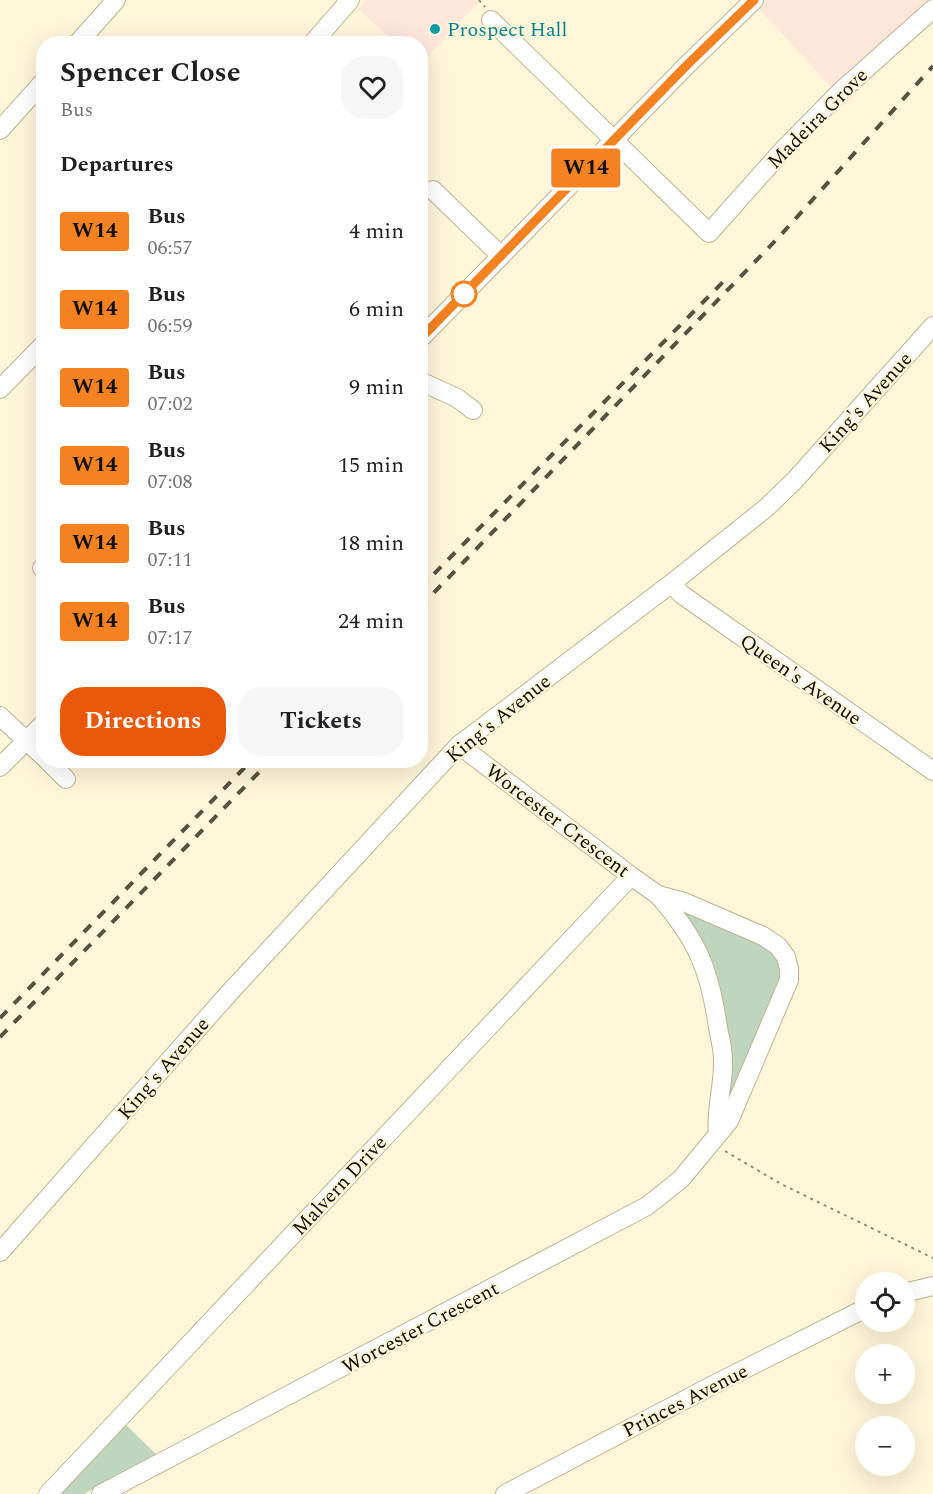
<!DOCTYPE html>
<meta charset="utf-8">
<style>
:root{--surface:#fff;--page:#f6f6f6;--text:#202124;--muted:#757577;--accent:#ea580c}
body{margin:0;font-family:Spectral,serif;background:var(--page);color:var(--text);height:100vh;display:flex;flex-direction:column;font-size:22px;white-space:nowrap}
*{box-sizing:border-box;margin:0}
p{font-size:20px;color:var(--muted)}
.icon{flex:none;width:33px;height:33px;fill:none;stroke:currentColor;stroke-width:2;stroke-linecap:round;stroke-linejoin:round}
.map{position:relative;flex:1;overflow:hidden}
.details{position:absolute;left:36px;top:36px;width:392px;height:732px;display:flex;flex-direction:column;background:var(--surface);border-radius:24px;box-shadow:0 6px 24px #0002}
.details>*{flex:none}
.badge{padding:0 12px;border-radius:4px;font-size:21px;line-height:39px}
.fabs{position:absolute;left:855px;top:1272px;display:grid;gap:12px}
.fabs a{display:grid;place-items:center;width:60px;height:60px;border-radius:50%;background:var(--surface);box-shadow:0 6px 24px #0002;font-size:30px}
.map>.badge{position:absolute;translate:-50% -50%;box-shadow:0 0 0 3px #fff}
h2{padding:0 24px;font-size:22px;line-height:54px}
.round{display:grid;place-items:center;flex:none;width:63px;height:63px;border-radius:24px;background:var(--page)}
.summary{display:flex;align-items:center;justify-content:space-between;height:102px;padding:0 24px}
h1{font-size:28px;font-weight:700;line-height:45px}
.button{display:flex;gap:12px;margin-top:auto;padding:12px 24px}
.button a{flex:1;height:69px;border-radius:24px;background:var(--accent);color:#fff;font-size:24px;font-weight:700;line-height:69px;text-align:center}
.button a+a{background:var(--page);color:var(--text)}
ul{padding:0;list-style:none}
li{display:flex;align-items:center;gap:18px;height:78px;padding:0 24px}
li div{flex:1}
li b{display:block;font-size:22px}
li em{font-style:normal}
li .badge{min-width:66px;font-weight:700;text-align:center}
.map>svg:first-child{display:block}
.commercial{fill:#fee6db}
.green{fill:#c0d5bd}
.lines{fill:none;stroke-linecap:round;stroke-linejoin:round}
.minor-casing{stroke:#beb391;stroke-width:20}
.path{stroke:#938c78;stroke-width:2;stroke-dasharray:3 4.5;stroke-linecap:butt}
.minor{stroke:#fff;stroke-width:18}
.rail{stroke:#575142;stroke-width:4;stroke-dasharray:10 10;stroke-linecap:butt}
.line-casing{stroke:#fff;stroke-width:14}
.line{stroke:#f58220;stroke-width:9}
.culture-dot{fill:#0f9aa8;stroke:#fff5d9;stroke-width:2}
.stop-dot{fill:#fff;stroke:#f58220;stroke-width:3}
.labels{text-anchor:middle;stroke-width:4.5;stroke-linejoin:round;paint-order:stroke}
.culture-label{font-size:20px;fill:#0d838f;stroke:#fff5d9;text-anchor:start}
.street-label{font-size:20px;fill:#110d03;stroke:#fff5d9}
</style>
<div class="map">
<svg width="933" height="1494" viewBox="0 0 933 1494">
<rect width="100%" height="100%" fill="#fff5d9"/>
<!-- commercial -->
<g class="commercial">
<polygon points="366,0 480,0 420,65 420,44 395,43 358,9"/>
<polygon points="748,0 933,0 933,17 846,103 762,12"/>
</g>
<!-- green -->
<g class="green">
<polygon points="676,903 776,952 781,964 781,984 726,1119 727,1046"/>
<polygon points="124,1423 156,1454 84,1494 57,1494"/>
</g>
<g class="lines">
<defs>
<g id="minor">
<polyline points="491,20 709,233 782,151 840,92 933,9"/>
<polyline points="77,44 116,0"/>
<polyline points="312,44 350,0"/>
<polyline points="0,130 44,81"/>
<polyline points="433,190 501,256"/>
<polyline points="420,339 686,66 754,0"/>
<polyline points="420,381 457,398 473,410"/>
<polyline points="0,389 44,344"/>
<polyline points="42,568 44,570"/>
<polyline points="672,583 681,594 933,771"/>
<polyline points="0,716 44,757"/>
<polyline points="47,760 66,779"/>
<polyline points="0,767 44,723"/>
<path d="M 658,895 C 697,939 710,970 718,1028 C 720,1038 723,1049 723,1060 C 724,1085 715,1109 718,1134"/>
<polyline points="0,1252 230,992 459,745 672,583 766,508 795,480 933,326"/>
<polyline points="904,1293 933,1286"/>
<polyline points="48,1494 631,876"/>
<polyline points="101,1494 647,1206 681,1179 729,1121 789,980 789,969 786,957 778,946 763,936 684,902 658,895 631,876 459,745"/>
<polyline points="505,1494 715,1384 866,1308"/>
</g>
</defs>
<!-- minor casing -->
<use href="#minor" class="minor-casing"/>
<!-- path -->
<g class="path">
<polyline points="479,0 485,7"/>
<polyline points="725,1151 781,1184 933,1258"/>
</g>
<!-- minor -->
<use href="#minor" class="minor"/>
<!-- rail -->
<g class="rail">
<polyline points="420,588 726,279"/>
<polyline points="420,607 779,237 933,66"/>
<polyline points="0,1018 252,760"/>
<polyline points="0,1037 271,760"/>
</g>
</g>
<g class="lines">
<defs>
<polyline id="line" points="420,339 686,66 754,0"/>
</defs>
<!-- line casing -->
<use href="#line" class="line-casing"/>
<!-- line -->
<use href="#line" class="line"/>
</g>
<!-- markers -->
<circle class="culture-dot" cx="435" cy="29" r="6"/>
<circle class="stop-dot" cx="464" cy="294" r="12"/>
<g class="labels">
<!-- culture labels -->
<g class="culture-label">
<text x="447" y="36">Prospect Hall</text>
</g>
<!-- street labels -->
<g class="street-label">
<text transform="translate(817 118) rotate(-45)" y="7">Madeira Grove</text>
<text transform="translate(865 402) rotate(-48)" y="7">King's Avenue</text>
<text transform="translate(801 679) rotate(35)" y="7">Queen's Avenue</text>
<text transform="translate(498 718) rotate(-39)" y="7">King's Avenue</text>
<text transform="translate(558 820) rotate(37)" y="7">Worcester Crescent</text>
<text transform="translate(163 1068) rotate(-49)" y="7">King's Avenue</text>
<text transform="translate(339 1185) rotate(-47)" y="7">Malvern Drive</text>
<text transform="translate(420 1327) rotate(-28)" y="7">Worcester Crescent</text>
<text transform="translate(685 1400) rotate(-27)" y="7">Princes Avenue</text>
</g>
</g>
</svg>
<div class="fabs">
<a><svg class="icon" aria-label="locate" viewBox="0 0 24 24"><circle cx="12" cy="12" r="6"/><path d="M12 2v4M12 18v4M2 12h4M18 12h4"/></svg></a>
<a>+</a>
<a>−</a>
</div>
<b class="badge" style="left:586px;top:168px;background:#f58220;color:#111">W14</b>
<section class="details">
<div class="summary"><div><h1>Spencer Close</h1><p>Bus</p></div><a class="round"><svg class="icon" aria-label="heart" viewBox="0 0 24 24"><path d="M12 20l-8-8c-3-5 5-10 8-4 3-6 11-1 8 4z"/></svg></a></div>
<h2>Departures</h2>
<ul>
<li><span class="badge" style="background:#f58220;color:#111">W14</span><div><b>Bus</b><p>06:57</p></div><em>4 min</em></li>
<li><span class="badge" style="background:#f58220;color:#111">W14</span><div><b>Bus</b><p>06:59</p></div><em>6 min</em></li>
<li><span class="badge" style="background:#f58220;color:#111">W14</span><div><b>Bus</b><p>07:02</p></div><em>9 min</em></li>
<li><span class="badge" style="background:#f58220;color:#111">W14</span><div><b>Bus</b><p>07:08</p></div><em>15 min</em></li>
<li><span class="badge" style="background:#f58220;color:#111">W14</span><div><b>Bus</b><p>07:11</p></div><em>18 min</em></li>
<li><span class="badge" style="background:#f58220;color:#111">W14</span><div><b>Bus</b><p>07:17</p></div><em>24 min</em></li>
</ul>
<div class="button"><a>Directions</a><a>Tickets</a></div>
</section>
</div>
